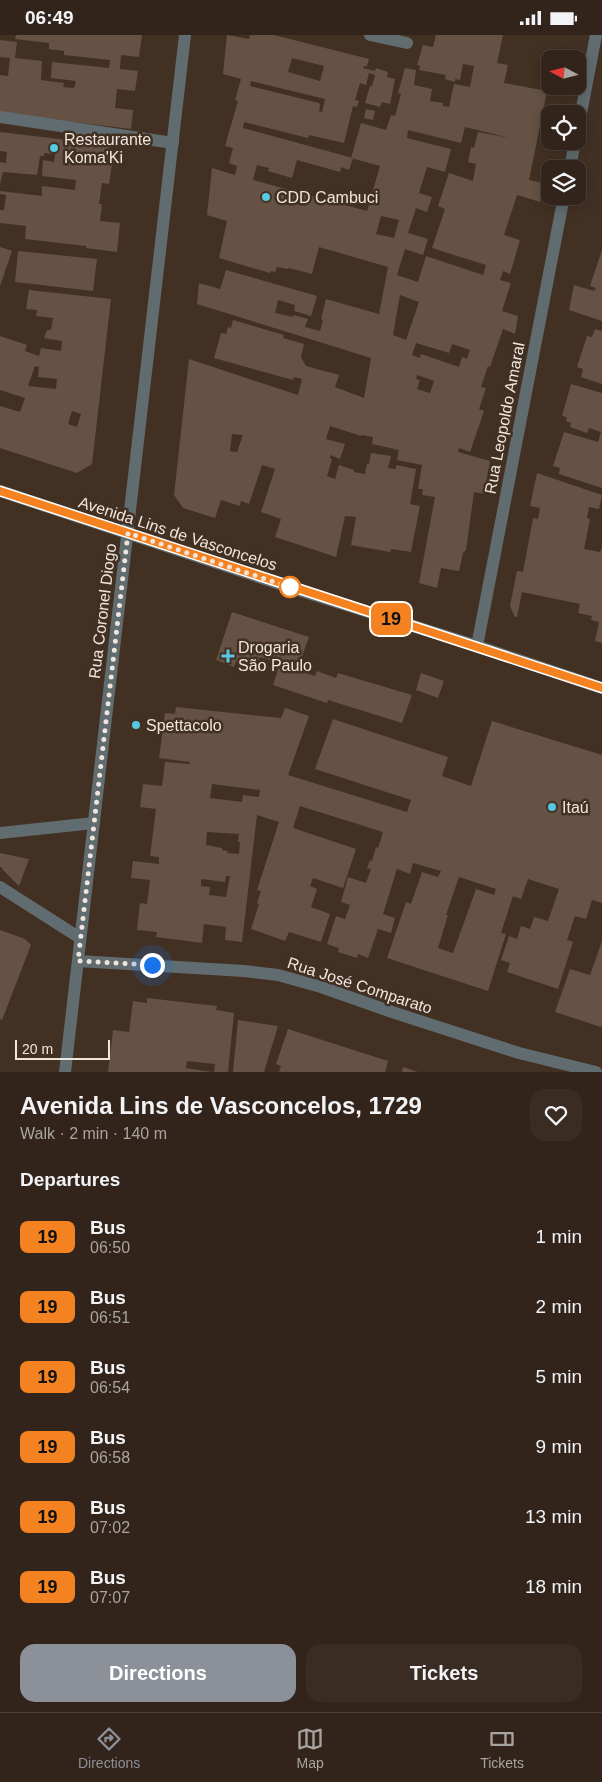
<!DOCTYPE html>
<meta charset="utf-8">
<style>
:root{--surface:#32241a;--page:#3a2c23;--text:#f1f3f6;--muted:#a8a4a2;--line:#4d4139;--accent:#8c9099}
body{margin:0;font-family:Arial,sans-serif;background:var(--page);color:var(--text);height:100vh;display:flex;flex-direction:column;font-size:19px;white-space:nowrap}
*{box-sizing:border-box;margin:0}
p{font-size:16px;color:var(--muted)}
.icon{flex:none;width:28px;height:28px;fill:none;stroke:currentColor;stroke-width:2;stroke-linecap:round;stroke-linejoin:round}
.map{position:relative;height:1037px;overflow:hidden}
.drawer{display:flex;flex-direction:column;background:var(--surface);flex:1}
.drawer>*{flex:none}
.badge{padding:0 10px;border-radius:8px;font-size:18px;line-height:32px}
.needle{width:32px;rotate:277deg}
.buttons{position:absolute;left:541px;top:15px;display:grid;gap:10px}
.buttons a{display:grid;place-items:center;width:45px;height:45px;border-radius:10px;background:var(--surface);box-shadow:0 2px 12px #0003,0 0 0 1px var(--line);font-size:25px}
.scale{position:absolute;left:15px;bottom:12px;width:95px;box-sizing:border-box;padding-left:5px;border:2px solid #f0e5dc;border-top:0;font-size:14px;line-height:18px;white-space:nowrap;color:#f0e5dc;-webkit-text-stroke:4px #423023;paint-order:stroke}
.you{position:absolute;width:25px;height:25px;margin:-12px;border:4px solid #fff;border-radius:50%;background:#1a73e8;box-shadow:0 0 0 8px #1a73e833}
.map>.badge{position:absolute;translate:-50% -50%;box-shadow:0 0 0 2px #fff}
h2{padding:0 20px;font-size:19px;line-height:45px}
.round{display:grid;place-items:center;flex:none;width:52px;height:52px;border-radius:15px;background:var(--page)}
.overview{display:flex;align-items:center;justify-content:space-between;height:85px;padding:0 20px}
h1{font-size:24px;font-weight:700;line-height:38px}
.cta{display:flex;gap:10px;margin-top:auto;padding:10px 20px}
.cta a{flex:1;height:58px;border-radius:15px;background:var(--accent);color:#fff;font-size:20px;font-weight:700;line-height:58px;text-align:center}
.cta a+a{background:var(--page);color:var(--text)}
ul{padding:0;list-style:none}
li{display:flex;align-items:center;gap:15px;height:70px;padding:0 20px}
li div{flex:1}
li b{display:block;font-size:19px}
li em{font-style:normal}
li .badge{min-width:55px;font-weight:700;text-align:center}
.status{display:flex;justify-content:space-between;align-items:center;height:35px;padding:0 25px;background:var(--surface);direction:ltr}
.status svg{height:14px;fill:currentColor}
.dock{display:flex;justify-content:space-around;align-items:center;height:70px;border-top:1px solid var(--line);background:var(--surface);font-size:14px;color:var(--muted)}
.dock a{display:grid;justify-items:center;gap:2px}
.dock .selected{color:var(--accent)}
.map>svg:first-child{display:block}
.building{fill:#655244;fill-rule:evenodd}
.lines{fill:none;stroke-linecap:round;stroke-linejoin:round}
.minor{stroke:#606c6f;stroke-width:12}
.line-casing{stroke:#fff;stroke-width:11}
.line{stroke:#f58220;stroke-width:8}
.walk{stroke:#f0e5dc;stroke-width:5;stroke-dasharray:0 9}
.poi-dot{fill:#56c9e1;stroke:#423023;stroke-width:2}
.stop-dot{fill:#fff;stroke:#f58220;stroke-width:2.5}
.labels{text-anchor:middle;stroke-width:5;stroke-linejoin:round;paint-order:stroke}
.poi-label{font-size:16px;fill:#f0e5dc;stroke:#423023;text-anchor:start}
.street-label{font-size:16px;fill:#f0e5dc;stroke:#423023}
</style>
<div class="status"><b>06:49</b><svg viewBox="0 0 49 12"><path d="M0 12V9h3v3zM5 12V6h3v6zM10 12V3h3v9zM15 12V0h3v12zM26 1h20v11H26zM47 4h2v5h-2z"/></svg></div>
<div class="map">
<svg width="602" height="1037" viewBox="0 0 602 1037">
<rect width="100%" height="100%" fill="#423023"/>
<!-- building -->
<g class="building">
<polygon points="16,0 142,0 139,22 121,20 120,34 138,36 135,56 117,54 115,73 133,75 131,94 0,78 0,40 8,41 10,23 0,22 0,5 17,7 15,23 42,26 41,45 64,48 63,52 74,53 76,46 51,43 52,27 109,33 110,25 64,20 64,16 49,14 49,8 15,4"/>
<path d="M 227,0 L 249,4 L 250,0 L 274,0 L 369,24 L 367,31 L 364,31 L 363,33 L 375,36 L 376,33 L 388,37 L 387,42 L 395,44 L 390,69 L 382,67 L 380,72 L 365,68 L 370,51 L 372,51 L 375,40 L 369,38 L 366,50 L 360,48 L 355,65 L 359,66 L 357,72 L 353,71 L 344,108 L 309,100 L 308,103 L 244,87 L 243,93 L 353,123 L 349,135 L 341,132 L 340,137 L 297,125 L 292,143 L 268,136 L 269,133 L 257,130 L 253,145 L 367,176 L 380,131 L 351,123 L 361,88 L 386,95 L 391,80 L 395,81 L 401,59 L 398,58 L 405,33 L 416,35 L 414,50 L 432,54 L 430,66 L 443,68 L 443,71 L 449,72 L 454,49 L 470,52 L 474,31 L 463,29 L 460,45 L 455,44 L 455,47 L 445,44 L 446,40 L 419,35 L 420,31 L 417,30 L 423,10 L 433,12 L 436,0 L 503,0 L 497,28 L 508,30 L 504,48 L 547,56 L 529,145 L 544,148 L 540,167 L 517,160 L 504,200 L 520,205 L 510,239 L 503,236 L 500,245 L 511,248 L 502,276 L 518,281 L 515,299 L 503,294 L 490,332 L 488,331 L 481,352 L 486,353 L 479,374 L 484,376 L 470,417 L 459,413 L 458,417 L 490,426 L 484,459 L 474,457 L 466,515 L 463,518 L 459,536 L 441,533 L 437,553 L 419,548 L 435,462 L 422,460 L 423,454 L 418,454 L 422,430 L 397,425 L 399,415 L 372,409 L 373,402 L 362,400 L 361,401 L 330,391 L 326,404 L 345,409 L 340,424 L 330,420 L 330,423 L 332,424 L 327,441 L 335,444 L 339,430 L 354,435 L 354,437 L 365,439 L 367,429 L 369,429 L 371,418 L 391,421 L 388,433 L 396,434 L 396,430 L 416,434 L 410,469 L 420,471 L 411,517 L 391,514 L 390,517 L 351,510 L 356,482 L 345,481 L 336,522 L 275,502 L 281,484 L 261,477 L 275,434 L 262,430 L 249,469 L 241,466 L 240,471 L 221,465 L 215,483 L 183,473 L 174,460 L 189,324 L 298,360 L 302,344 L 294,342 L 293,345 L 214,323 L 221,298 L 226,299 L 228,292 L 231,293 L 233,285 L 284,300 L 283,303 L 304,309 L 301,322 L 306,331 L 339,340 L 335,352 L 364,363 L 371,323 L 197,269 L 199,248 L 220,254 L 226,235 L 317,261 L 311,281 L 294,276 L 295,270 L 278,265 L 275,278 L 293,282 L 293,280 L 308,284 L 305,292 L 320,296 L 323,285 L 321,284 L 326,264 L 379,279 L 388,232 L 319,212 L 312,239 L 289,233 L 288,234 L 277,232 L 275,237 L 271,236 L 270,238 L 219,223 L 227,186 L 207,180 L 212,133 L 235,140 L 237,131 L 229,128 L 233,113 L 225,111 L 238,66 L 235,65 L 241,44 L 223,39 ZM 292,23 L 324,31 L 320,46 L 288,37 ZM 251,46 L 325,64 L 322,77 L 319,76 L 320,70 L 319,68 L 250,51 ZM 465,92 L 510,103 L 478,97 L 474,113 L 471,112 L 468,127 L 476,129 L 473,146 L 449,138 L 438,171 L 445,174 L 432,213 L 486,230 L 483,240 L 426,221 L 418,247 L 397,240 L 405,214 L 423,220 L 428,204 L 408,198 L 416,173 L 427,177 L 432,162 L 419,158 L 427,132 L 445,137 L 451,114 L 407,103 L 408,95 L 461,108 ZM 381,181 L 399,185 L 394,203 L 376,199 ZM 400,260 L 419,267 L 406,305 L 393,300 ZM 416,308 L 449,318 L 452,309 L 470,315 L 467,324 L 462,322 L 459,332 L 421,319 L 420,323 L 412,320 ZM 417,340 L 434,346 L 430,358 L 417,354 L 420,345 L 416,344 ZM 232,399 L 243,400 L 237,417 L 230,416 Z"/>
<polygon points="366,74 375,76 373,85 364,83"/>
<polygon points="0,97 109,110 107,129 112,129 109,149 102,148 99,169 102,169 100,186 120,188 117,217 86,213 86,211 25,204 26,191 0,188 0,175 4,175 6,160 0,159 0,156 42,161 42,151 75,155 76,145 42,141 43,125 54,127 55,119 44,118 44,121 40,121 37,140 3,137 0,149 0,127 6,128 7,117 0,116"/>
<polygon points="0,212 12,216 0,251"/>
<polygon points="602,215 602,286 569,275 574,250 594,256 596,253 590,251"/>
<polygon points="18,216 97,224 93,256 15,247"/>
<path d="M 29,255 L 111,264 L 92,429 L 77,438 L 0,413 L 0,371 L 20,377 L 25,363 L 0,355 L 0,301 L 27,310 L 25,316 L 39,321 L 41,313 L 61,316 L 62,306 L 44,303 L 47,295 L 51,295 L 53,283 L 36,281 L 37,275 L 26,274 ZM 35,331 L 39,332 L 38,342 L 57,344 L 56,354 L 28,351 ZM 72,376 L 81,379 L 77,392 L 68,389 Z"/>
<polygon points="595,294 602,296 602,349 581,342 583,334 577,332 587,301 592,302"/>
<polygon points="571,349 602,358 602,453 559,439 560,433 553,431 564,397 598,407 601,397 589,393 587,398 570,392 571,388 566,386 567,382 562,381"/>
<polygon points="537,438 602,460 599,474 589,472 587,483 590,484 584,514 600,517 602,512 602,608 595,606 599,587 591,585 592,581 578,578 580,569 522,557 517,582 515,582 510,571 517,536 523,537 533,483 538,484 540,473 530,471"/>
<polygon points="232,577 309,602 297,635 315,641 317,636 336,643 338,638 412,660 402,688 328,665 327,668 273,650 280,628 260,622 255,633 236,626 234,632 216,625"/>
<polygon points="421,638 444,646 438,663 416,655"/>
<path d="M 176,672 L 281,683 L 285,673 L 309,681 L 288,740 L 407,777 L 411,765 L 315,734 L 333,684 L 448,722 L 442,741 L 471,751 L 492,686 L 602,720 L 602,868 L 592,865 L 586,884 L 575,881 L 567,905 L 573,907 L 558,954 L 507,937 L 510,928 L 501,925 L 509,901 L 517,904 L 521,891 L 530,894 L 534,882 L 548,886 L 559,854 L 528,844 L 521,864 L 513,861 L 501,898 L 506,899 L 488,956 L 387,923 L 406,867 L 411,869 L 422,837 L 438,842 L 441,836 L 413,828 L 410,839 L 397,834 L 383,879 L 395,883 L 391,898 L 378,894 L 368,923 L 358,919 L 357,923 L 338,917 L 339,913 L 327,909 L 336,881 L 345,884 L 350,870 L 341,867 L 348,842 L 366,848 L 371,834 L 367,833 L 370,825 L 372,826 L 376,812 L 378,813 L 383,797 L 300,771 L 293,793 L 356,814 L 343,853 L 313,843 L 310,851 L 317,854 L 311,872 L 330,879 L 321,907 L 289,897 L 285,906 L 251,894 L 259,869 L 257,868 L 261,856 L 257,855 L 279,787 L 257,780 L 242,907 L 225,905 L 226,892 L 204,889 L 202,908 L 156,902 L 157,897 L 137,895 L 140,868 L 147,869 L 150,845 L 131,843 L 133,826 L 159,829 L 159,822 L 150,821 L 156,774 L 140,772 L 143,749 L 162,751 L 165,727 L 189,729 L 190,727 L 159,723 L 165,678 L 175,679 ZM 212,749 L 260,755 L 259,762 L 243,760 L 242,767 L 210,763 ZM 207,797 L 239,799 L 238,807 L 240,807 L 239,819 L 227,818 L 228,816 L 222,815 L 222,813 L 206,810 ZM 226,841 L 230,841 L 226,862 L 209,860 L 210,852 L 201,851 L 201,844 L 225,847 ZM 459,842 L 496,854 L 494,860 L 476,854 L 453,918 L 438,913 L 448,880 L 446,880 Z"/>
<polygon points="0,818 29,824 19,851 2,834 3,833 0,832"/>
<polygon points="0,895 25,904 31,910 2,985 0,984"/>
<polygon points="602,906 602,990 601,992 555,977 570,934 590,940"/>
<polygon points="147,963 217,971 216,975 234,978 228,1037 214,1037 215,1029 187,1026 186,1033 212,1037 108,1037 113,995 129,997 133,966 147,968"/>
<polygon points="238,985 278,991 264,1037 233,1037"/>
<polygon points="288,994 388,1026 385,1037 279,1037 281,1031 276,1029"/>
<polygon points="403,1032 418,1037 402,1037"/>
</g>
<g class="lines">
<!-- minor -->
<g class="minor">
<polyline points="370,0 407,8"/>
<polyline points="0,82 173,108"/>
<polyline points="578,94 596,0"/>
<polyline points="570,134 575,106"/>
<polyline points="0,456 292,553 477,611 602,653"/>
<polyline points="477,611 564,161"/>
<polyline points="0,798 94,788"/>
<polyline points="0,852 80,903"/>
<polyline points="78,926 244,936 278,940 321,952 392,977 519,1018 596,1037"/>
<polyline points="65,1037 185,0"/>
</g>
</g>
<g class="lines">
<defs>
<polyline id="line" points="0,456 602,653"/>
</defs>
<!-- line casing -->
<use href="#line" class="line-casing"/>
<!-- line -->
<use href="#line" class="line"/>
<!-- walk -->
<polyline class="walk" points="152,930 78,926 128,498 292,553 290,552"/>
</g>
<!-- markers -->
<g class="poi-dot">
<circle cx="54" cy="113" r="5"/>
<circle cx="266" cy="162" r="5"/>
<path d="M225.5 613.5h5v5h5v5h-5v5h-5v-5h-5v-5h5z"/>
<circle cx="136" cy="690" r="5"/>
<circle cx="552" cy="772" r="5"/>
</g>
<circle class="stop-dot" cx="290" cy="552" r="10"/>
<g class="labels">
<!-- poi labels -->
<g class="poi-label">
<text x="64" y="110">Restaurante<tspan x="64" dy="18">Koma'Ki</tspan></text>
<text x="276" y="168">CDD Cambuci</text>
<text x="238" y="618">Drogaria<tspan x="238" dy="18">São Paulo</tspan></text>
<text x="146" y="696">Spettacolo</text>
<text x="562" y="778">Itaú</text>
</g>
<!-- street labels -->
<g class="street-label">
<text transform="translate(504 383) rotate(-79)" y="6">Rua Leopoldo Amaral</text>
<text transform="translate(178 498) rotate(18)" y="6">Avenida Lins de Vasconcelos</text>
<text transform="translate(102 576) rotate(-83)" y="6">Rua Coronel Diogo</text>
<text transform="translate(360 950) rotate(18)" y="6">Rua José Comparato</text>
</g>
</g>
</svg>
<div class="buttons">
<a><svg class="needle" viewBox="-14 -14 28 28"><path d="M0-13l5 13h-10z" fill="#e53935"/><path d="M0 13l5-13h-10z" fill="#a8a4a2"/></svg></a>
<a><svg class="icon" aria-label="locate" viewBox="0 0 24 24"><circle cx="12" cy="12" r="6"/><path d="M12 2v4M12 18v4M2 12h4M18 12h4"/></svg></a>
<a><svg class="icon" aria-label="layers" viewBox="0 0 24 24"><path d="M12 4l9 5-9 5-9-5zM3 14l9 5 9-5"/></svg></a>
</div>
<div class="scale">20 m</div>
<div class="you" style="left:152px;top:930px"></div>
<b class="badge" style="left:391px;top:584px;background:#f58220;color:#111">19</b>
</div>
<section class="drawer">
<div class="overview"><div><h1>Avenida Lins de Vasconcelos, 1729</h1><p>Walk · 2 min · 140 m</p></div><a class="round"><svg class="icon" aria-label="heart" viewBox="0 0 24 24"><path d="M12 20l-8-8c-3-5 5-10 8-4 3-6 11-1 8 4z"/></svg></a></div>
<h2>Departures</h2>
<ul>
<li><span class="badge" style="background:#f58220;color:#111">19</span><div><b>Bus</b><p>06:50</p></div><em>1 min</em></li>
<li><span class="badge" style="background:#f58220;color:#111">19</span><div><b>Bus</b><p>06:51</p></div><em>2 min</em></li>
<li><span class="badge" style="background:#f58220;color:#111">19</span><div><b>Bus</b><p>06:54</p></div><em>5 min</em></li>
<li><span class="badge" style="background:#f58220;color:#111">19</span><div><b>Bus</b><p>06:58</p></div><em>9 min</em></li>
<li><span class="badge" style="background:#f58220;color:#111">19</span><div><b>Bus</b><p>07:02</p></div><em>13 min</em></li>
<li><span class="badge" style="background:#f58220;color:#111">19</span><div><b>Bus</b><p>07:07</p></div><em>18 min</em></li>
</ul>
<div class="cta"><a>Directions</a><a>Tickets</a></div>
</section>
<nav class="dock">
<a class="selected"><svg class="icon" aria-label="directions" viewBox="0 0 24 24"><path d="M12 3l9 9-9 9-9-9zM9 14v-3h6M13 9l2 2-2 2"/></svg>Directions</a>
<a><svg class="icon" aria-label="map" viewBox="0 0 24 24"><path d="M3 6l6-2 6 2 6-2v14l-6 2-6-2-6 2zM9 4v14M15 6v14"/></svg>Map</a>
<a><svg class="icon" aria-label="tickets" viewBox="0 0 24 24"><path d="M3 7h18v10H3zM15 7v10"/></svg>Tickets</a>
</nav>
